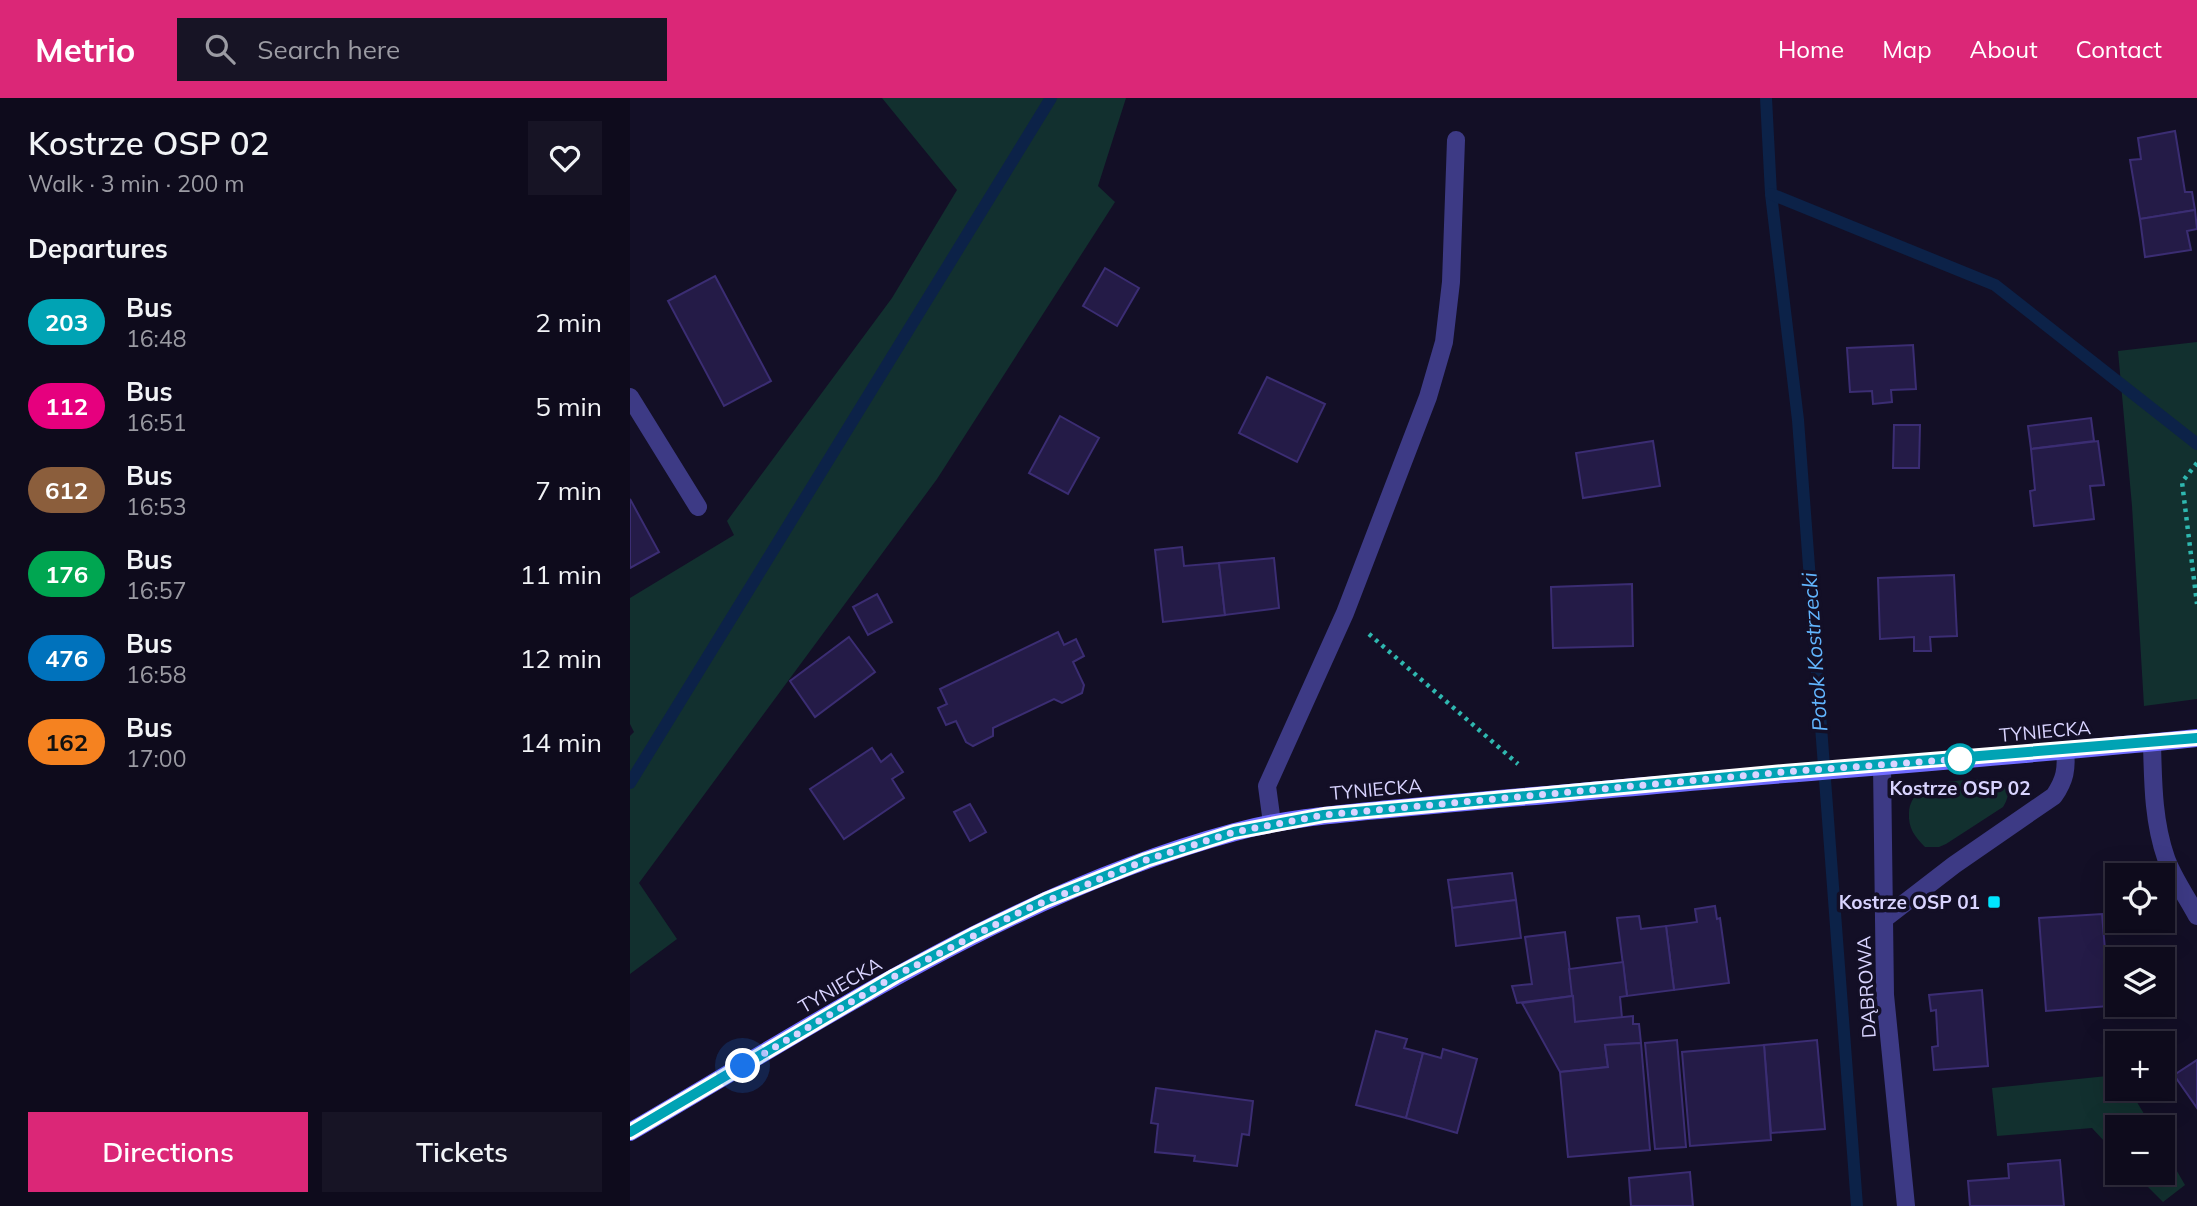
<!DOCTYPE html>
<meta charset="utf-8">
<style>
:root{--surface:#0e0b1c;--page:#171425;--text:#f1f3f6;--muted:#9b9ba3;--line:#2e2b3b;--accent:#db2777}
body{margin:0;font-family:Mulish,sans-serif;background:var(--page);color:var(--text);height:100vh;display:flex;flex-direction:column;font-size:26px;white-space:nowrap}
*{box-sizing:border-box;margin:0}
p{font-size:23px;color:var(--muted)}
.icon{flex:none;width:38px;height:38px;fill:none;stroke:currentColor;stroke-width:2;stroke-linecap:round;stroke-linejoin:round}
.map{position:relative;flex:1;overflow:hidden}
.drawer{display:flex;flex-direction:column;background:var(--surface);width:630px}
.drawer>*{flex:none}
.badge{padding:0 14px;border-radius:23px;font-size:24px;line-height:46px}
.controls{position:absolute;left:1475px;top:765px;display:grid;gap:14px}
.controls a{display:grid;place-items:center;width:70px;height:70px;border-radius:0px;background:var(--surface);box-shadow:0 7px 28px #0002,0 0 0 2px var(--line);font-size:35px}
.you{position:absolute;width:35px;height:35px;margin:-18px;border:5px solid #fff;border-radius:50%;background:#1a73e8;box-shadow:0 0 0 10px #1a73e833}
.map>.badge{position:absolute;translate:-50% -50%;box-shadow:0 0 0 4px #fff}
h2{padding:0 28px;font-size:26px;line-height:63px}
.round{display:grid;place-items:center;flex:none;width:74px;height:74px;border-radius:0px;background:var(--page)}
.overview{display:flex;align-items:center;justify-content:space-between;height:119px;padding:0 28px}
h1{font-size:33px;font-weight:600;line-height:52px}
.button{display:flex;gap:14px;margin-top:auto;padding:14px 28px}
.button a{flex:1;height:80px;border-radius:0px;background:var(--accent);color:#fff;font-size:28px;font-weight:600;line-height:80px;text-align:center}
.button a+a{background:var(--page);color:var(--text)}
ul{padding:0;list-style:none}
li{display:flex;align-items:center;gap:21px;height:84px;padding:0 28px}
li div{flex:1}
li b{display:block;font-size:26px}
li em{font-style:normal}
li .badge{min-width:77px;font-weight:700;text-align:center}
header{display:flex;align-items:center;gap:42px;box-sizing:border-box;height:98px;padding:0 35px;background:var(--accent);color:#fff}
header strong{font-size:33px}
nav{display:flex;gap:38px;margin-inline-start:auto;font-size:24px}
.search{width:490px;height:63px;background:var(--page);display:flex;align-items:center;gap:18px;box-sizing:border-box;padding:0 24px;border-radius:0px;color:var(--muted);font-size:26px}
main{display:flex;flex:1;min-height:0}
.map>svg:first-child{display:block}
.green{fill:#12302f}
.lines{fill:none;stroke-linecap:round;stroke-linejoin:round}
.stream{stroke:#0c2248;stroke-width:12}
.building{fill:#241b47;stroke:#3b2d73;stroke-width:2}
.path{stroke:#2fb8b0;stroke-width:4.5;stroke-dasharray:3.5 5;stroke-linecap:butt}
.lane{stroke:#3d3a85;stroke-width:18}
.street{stroke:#3d3a85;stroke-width:18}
.secondary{stroke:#6f6bff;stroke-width:18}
.line-casing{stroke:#fff;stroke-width:16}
.line{stroke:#00a3b4;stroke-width:10}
.walk{stroke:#d9d4ff;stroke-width:7;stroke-dasharray:0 12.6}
.stop-dot{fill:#fff;stroke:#00a3b4;stroke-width:3.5}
.poi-dot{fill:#00e5ff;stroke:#130f26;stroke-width:2.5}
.labels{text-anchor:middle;stroke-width:7;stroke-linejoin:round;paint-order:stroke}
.street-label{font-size:19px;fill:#d9d4ff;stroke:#130f26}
.stop-label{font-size:19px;font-weight:bold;fill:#d9d4ff;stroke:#130f26}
.poi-label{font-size:19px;font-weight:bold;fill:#d9d4ff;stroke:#130f26;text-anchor:end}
.water-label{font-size:21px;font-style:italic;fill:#62b6ff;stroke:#130f26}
</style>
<header>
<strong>Metrio</strong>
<div class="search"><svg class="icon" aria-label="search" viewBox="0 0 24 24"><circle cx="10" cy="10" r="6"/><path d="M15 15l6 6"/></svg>Search here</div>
<nav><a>Home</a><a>Map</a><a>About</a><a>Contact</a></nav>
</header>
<main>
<section class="drawer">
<div class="overview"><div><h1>Kostrze OSP 02</h1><p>Walk · 3 min · 200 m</p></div><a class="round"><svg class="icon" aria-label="heart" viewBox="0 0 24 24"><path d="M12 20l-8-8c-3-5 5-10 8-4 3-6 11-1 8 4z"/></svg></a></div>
<h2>Departures</h2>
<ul>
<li><span class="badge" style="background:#00a3b4;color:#fff">203</span><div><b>Bus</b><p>16:48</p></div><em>2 min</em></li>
<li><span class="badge" style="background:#e6007e;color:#fff">112</span><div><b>Bus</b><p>16:51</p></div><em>5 min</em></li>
<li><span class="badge" style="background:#8b5e3c;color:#fff">612</span><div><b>Bus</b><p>16:53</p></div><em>7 min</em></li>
<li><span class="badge" style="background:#00a651;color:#fff">176</span><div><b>Bus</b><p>16:57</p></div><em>11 min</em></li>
<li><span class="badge" style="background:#0072bc;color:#fff">476</span><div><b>Bus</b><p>16:58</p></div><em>12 min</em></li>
<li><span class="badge" style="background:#f58220;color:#111">162</span><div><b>Bus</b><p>17:00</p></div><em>14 min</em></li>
</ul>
<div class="button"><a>Directions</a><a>Tickets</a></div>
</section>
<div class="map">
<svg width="1567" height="1108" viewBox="0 0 1567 1108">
<rect width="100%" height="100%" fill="#130f26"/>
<!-- green -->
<g class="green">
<polygon points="252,0 496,0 468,88 485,104 307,381 9,785 47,841 0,876 0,638 4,634 0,626 0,500 104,437 97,423 262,200 327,92"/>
<polygon points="1567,244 1567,601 1514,608 1502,408 1488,253"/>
<path d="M 1363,681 C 1379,685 1382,695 1373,709 L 1316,746 L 1309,749 L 1295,749 C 1285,739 1278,730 1279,715 C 1281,678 1336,683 1363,681 Z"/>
<polygon points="1487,977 1488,990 1499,991 1522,1029 1488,1029 1487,1057 1462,1030 1367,1038 1362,990"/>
<polygon points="1533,1049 1555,1087 1533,1104 1504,1075 1533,1074"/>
</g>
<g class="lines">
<!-- stream -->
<g class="stream">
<polyline points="1136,0 1141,96 1168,322 1227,1108"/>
<polyline points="1141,96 1365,187 1567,346"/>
<polyline points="0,685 421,0"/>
</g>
</g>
<!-- building -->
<g class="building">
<polygon points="1545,33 1555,94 1562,94 1565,112 1510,121 1500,62 1511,61 1508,40"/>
<polygon points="1565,112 1567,131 1557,133 1561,152 1515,159 1510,121"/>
<polygon points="475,170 509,190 487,228 453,208"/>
<polygon points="85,178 141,283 94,308 38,203"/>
<polygon points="1283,247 1286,291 1261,292 1262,304 1243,306 1242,293 1220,294 1217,250"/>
<polygon points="637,279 695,306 667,364 609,335"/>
<polygon points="430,318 469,340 438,396 399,375"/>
<polygon points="1461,320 1464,343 1401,351 1398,328"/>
<polygon points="1264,327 1290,327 1289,370 1263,370"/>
<polygon points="1023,343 1030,388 953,400 946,355"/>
<polygon points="1468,343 1474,387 1460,388 1464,421 1404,428 1400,393 1405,392 1401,351"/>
<polygon points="0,401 29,454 0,470"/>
<polygon points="552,449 554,468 589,465 595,517 533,524 525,452"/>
<polygon points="644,460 649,510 595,517 589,465"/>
<polygon points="1324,477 1327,538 1300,539 1301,553 1284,553 1284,539 1250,541 1248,480"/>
<polygon points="1002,486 1003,548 923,550 921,489"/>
<polygon points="247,496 262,524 238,537 223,509"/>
<polygon points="428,534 434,547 446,541 454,558 443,564 454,587 452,595 432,605 424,601 363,630 363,638 343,648 336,644 326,623 316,627 308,610 317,606 310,591"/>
<polygon points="219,539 245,574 185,619 160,583"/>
<polygon points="242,650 251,664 261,656 273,674 262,681 274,700 214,741 180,691"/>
<polygon points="340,706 356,734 340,743 324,714"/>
<polygon points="882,775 886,802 822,810 818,782"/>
<polygon points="886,802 891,840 826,848 822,810"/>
<polygon points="1085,808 1087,821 1090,820 1099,885 1044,892 1036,828 1067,824 1065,811"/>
<polygon points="1472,816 1475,852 1496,851 1497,861 1488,861 1488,906 1504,906 1416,913 1409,820"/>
<polygon points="1009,818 1011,831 1036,828 1044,892 997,898 987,820"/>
<polygon points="935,834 943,898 887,905 882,888 902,886 895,839"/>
<polygon points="993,864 997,898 990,899 992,920 945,924 939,871"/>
<polygon points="1352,892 1358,968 1304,972 1302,949 1308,948 1306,912 1301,913 1299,897"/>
<polygon points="943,898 945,924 1003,918 1003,926 1009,926 1011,945 975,947 978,969 930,974 892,905"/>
<polygon points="746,933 777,941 774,950 793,955 776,1020 726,1007"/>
<polygon points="1047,942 1056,1049 1025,1051 1015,945"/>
<polygon points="1187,942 1195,1031 1141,1035 1134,947"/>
<polygon points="1011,945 1020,1052 938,1059 930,974 978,969 975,947"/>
<polygon points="1134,947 1141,1042 1060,1048 1052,954"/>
<polygon points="813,951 847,961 827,1035 776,1020 793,955 811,960"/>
<polygon points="1567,962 1567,1010 1544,977"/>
<polygon points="526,990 623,1003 619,1037 612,1036 607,1068 564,1063 565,1058 525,1054 528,1026 521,1025"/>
<polygon points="1430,1062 1434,1108 1340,1108 1338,1083 1379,1080 1378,1066"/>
<polygon points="1060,1074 1063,1108 1001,1108 999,1080"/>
</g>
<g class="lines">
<!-- path -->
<g class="path">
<polyline points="1567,365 1552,384 1567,506"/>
<polyline points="739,536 888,666"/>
</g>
<!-- lane -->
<g class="lane">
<polyline points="0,299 68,409"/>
<polyline points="642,725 637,688 715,515 798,299 814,244 821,184 826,42"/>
<path d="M 1254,821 L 1324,767 L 1424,698 C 1435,682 1437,671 1435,652"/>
</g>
<!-- street -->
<g class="street">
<path d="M 1522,645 C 1523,683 1523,723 1536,760 C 1543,780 1557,799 1567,818"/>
<polyline points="1252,667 1255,897 1276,1108"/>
</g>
<!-- secondary -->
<path class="secondary" d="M 0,1034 C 194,921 386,793 605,734 C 656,720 708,716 760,711 C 812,706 864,701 917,697 C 1133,676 1350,662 1567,640"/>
</g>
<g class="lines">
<defs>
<polyline id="line" points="0,1034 265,878 343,837 416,802 516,762 604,734 694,717 1154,674 1567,640"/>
</defs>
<!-- line casing -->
<use href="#line" class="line-casing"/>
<!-- line -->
<use href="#line" class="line"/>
<!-- walk -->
<polyline class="walk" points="113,968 265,878 392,813 516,762 604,734 694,717 1154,674 1330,661"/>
</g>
<!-- markers -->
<circle class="stop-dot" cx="1330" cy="661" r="14"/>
<rect class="poi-dot" x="1357" y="797" width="14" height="14" rx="3.5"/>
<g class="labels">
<!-- street labels -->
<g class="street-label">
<text transform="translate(1415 633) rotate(-5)" y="7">TYNIECKA</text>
<text transform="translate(746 691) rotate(-5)" y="7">TYNIECKA</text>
<text transform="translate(210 887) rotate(-30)" y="7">TYNIECKA</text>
<text transform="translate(1236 889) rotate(-93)" y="7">DĄBROWA</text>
</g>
<!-- stop labels -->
<g class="stop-label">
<text x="1330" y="697">Kostrze OSP 02</text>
</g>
<!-- poi labels -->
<g class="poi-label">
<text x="1350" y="811">Kostrze OSP 01</text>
</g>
<!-- water labels -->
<g class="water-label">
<text transform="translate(1185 554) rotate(-94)" y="7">Potok Kostrzecki</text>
</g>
</g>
</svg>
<div class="controls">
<a><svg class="icon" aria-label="locate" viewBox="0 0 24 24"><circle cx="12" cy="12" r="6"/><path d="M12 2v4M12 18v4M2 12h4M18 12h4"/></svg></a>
<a><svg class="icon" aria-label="layers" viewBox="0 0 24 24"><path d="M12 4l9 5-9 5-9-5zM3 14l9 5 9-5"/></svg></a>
<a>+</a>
<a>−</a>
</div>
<div class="you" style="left:113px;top:968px"></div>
</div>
</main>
